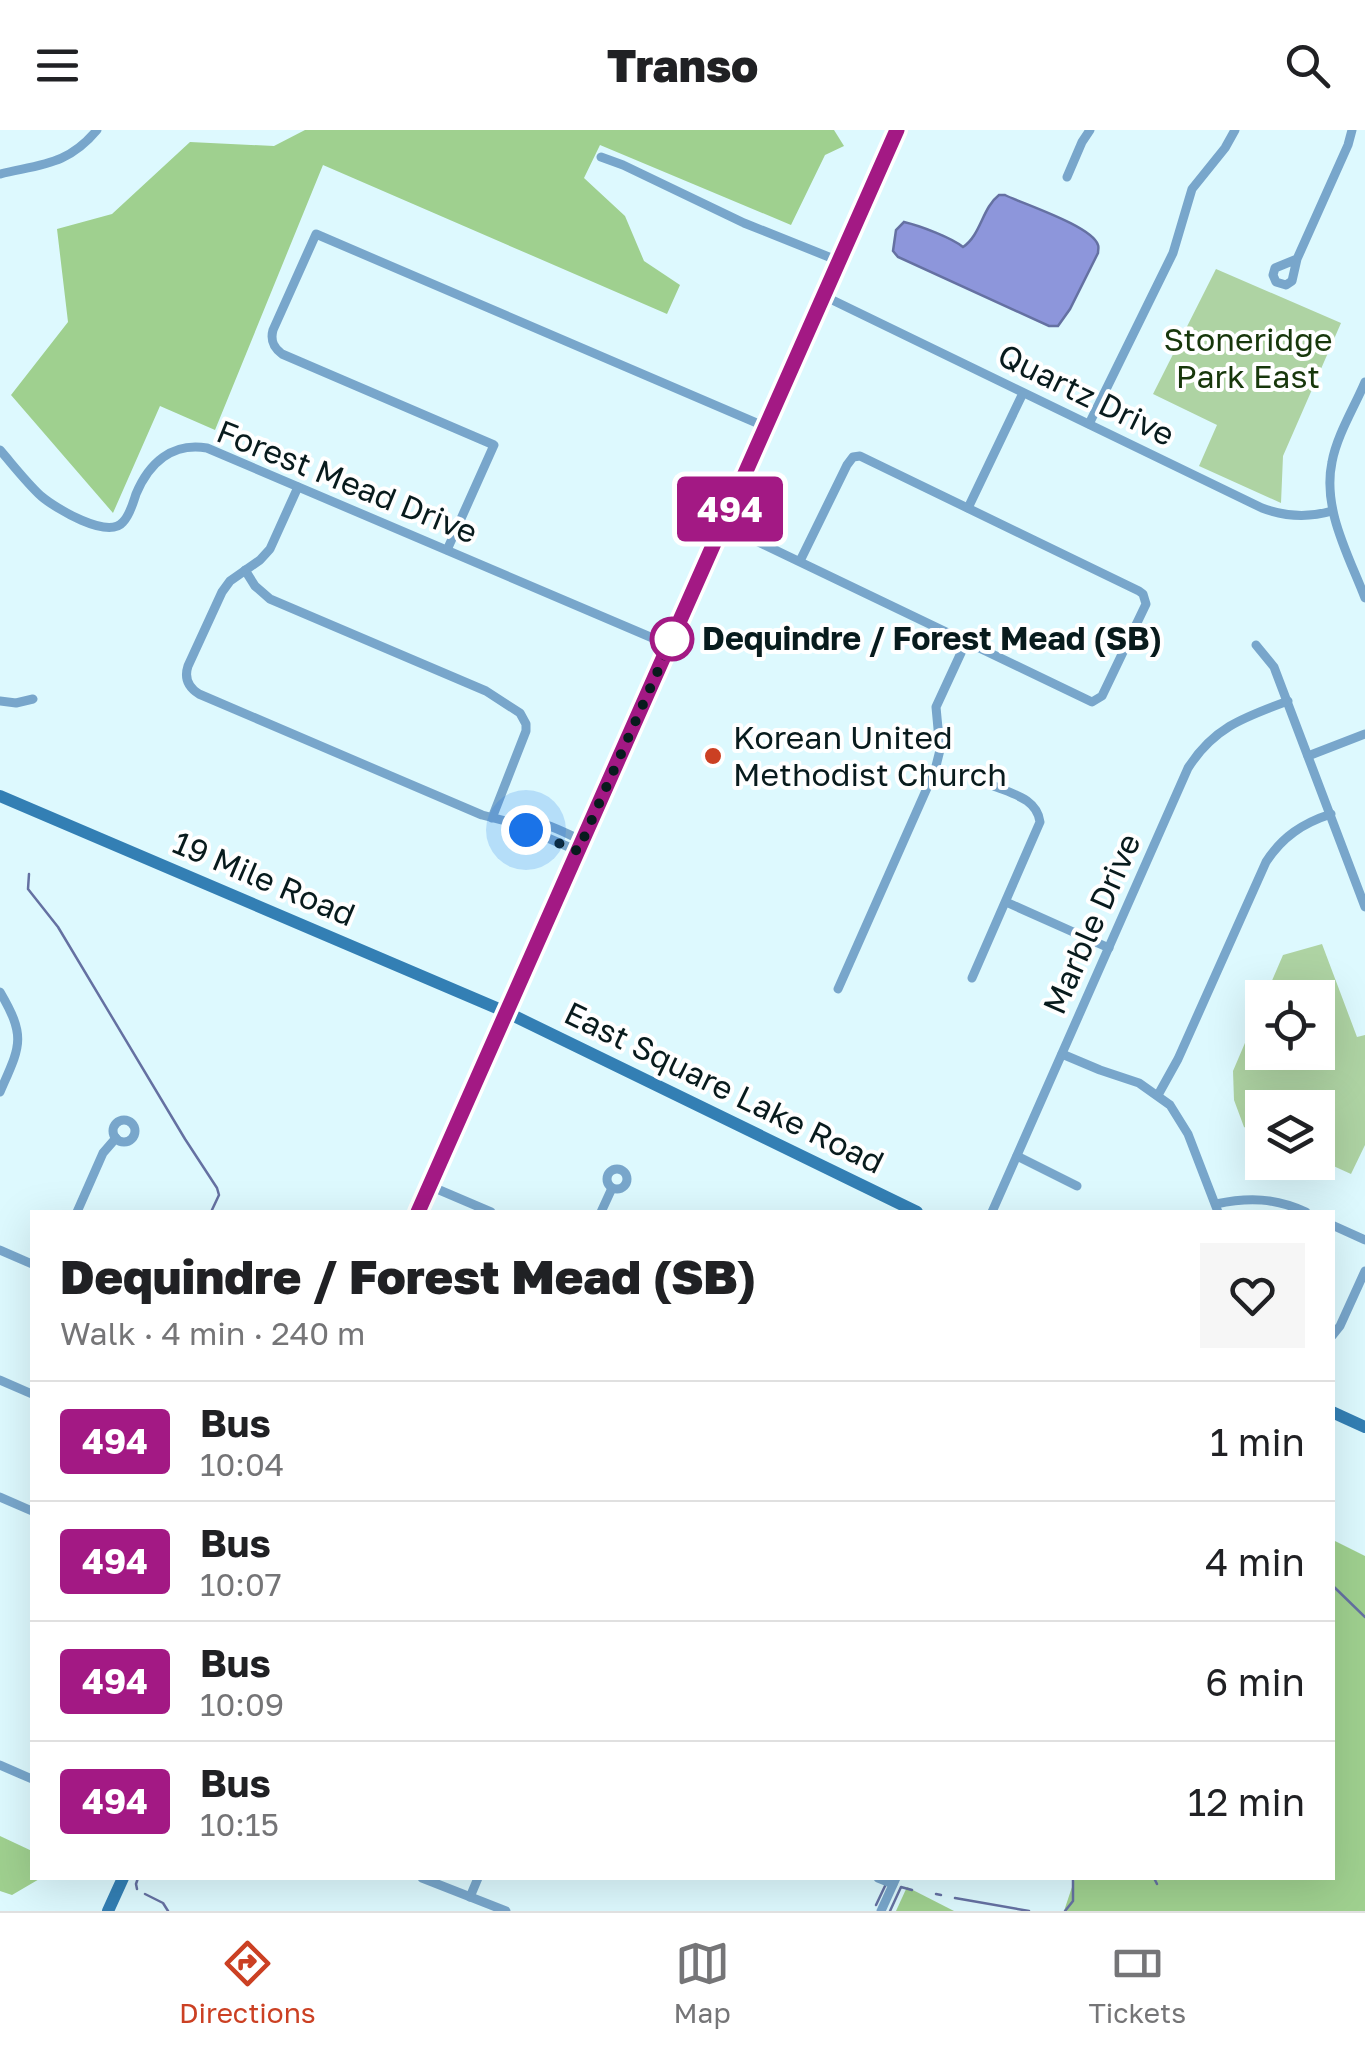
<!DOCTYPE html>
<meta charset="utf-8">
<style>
:root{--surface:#fff;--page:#f6f6f6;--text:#202124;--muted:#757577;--line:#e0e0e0;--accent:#cb4023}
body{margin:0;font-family:"Golos Text",sans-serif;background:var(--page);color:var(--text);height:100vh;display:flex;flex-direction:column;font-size:38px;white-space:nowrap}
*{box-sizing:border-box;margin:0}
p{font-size:32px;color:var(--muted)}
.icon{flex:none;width:55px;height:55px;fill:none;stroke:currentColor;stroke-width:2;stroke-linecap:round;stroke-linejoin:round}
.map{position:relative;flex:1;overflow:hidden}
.details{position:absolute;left:30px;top:1080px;width:1305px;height:670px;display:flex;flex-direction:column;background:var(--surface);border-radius:0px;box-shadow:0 10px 40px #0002}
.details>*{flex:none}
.badge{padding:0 20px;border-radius:8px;font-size:35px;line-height:65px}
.fabs{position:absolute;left:1245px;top:850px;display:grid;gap:20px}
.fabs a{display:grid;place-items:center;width:90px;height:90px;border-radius:0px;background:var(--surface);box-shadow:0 10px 40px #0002;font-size:50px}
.you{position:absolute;width:50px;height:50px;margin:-25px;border:8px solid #fff;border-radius:50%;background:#1a73e8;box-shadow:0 0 0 15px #1a73e833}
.map>.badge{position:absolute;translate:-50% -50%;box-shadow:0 0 0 5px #fff}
.round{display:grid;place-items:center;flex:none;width:105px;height:105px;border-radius:0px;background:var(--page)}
.summary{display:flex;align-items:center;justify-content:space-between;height:170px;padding:0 30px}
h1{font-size:48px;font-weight:800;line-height:75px}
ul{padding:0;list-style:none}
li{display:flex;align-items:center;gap:30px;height:120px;padding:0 30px;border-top:2px solid var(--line)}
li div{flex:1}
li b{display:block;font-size:38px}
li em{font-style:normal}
li .badge{min-width:110px;font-weight:700;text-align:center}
header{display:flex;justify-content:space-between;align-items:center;height:130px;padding:0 30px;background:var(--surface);font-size:45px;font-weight:800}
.tabs{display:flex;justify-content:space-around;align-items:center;height:140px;border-top:2px solid var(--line);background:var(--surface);font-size:28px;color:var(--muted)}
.tabs a{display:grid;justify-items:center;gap:5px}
.tabs .active{color:var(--accent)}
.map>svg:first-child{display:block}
.green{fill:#aed3a3}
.forest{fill:#9fd08f}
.water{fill:#8d96db;stroke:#6571a2;stroke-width:2.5}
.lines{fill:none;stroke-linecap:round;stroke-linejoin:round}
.stream{stroke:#6571a2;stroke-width:2.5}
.street{stroke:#78a6cb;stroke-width:9}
.secondary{stroke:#337fb4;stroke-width:12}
.line-casing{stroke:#fff;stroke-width:22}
.line{stroke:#a31984;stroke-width:15}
.walk{stroke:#081b1d;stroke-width:10;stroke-dasharray:0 18}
.stop-dot{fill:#fff;stroke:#a31984;stroke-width:5}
.poi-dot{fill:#cb4023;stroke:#fff;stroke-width:4}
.labels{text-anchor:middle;stroke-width:8;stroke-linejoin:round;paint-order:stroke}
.park-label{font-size:32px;fill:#17370b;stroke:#fff}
.street-label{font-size:32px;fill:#081b1d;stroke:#fff}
.stop-label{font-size:32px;font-weight:bold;fill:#081b1d;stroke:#fff;text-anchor:start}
.poi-label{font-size:32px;fill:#081b1d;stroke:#fff;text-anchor:start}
</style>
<header><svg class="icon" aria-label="menu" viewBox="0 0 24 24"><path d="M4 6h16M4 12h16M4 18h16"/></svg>Transo<svg class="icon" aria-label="search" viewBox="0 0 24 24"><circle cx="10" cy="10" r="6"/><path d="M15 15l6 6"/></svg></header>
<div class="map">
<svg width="1365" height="1781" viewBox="0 0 1365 1781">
<rect width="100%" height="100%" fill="#ddf9fe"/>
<!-- green -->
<g class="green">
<polygon points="1216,139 1341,193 1283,326 1281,373 1199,336 1217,295 1153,264"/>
<polygon points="1322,814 1357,907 1365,905 1365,1015 1351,1044 1318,1029 1318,978 1262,978 1262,1005 1244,997 1234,970 1233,941 1262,873 1262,922 1318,922 1318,868 1265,867 1283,825"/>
</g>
<!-- forest -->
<g class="forest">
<polygon points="305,0 834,0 844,16 825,25 791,95 600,15 584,48 625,86 644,131 680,155 667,184 323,35 215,300 160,276 113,383 11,265 68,192 57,99 112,84 190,12 274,16"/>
<polygon points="1333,1410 1365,1426 1365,1781 1064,1781 1075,1748 1332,1748"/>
<polygon points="0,1706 32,1721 32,1748 41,1748 12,1765 0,1761"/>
<polygon points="907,1757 954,1781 896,1781"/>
</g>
<!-- water -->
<path class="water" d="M 999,65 L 1005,65 C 1023,74 1092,96 1098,115 C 1099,117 1098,120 1098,123 L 1070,179 L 1058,196 L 1049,196 L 898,127 L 893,121 L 896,100 L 904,92 C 921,96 952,108 963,117 C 981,105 982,78 999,65 Z"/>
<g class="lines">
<!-- stream -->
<g class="stream">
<polyline points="29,744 28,759 58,797 185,1009 217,1058 219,1065 211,1082"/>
<polyline points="1332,1455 1365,1487"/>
<polyline points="1154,1748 1157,1754"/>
<polyline points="137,1759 136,1754 138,1748"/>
<polyline points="145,1764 163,1773 168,1781"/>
<polyline points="936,1764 941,1765"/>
<polyline points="955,1768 1029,1781"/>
<polyline points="876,1775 885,1756"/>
<polyline points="890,1781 901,1757 912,1760"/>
<polyline points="1065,1781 1073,1771 1073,1748"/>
</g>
<!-- street -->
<g class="street">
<polyline points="601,27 623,35 744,93 839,131"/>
<path d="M 0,44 C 42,34 68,35 97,0"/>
<polyline points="1067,47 1082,12 1090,0"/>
<polyline points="1297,129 1275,138 1273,145 1276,152 1286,155 1292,151 1297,129 1348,15 1352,0"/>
<path d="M 824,166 L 1262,378 C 1286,387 1308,388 1332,381"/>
<path d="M 1365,252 C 1354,278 1337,305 1332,332 C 1322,379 1349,426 1365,468"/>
<polyline points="1089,294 1173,123 1192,59 1225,18 1235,0"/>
<path d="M 0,320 C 13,335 26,352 41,366 C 55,378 108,410 123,392 C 130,385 133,373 136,364 C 149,333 172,312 207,318 L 669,515"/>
<path d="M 298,357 L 270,419 L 260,430 L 230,451 L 222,462 L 188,536 C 184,548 188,557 199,564 L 482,685 L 513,693 L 578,721"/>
<polyline points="968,378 1023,263"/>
<polyline points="723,395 1092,572 1102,566 1146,474 1143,464 1139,461 860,326 853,327 847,335 800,431"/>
<path d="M 447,420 L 494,315 L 282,224 C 274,218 270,211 273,200 L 316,104 L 766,297"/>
<polyline points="245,440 255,456 270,469 486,561 520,583 526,594 526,601 492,688"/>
<polyline points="1256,515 1274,537 1365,777"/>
<polyline points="0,571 16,573 33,569"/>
<polyline points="1308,626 1365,604"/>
<path d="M 516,692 C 540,688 561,701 583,711"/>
<polyline points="1006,772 1109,818"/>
<path d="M 972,848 L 1040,692 C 1037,669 1013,664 994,656"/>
<polyline points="838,859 935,640 940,620 936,577 966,512"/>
<path d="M 0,862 C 27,908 20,916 0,962"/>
<polyline points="1062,924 1100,940 1139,953 1170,975 1188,1004 1218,1082"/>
<path d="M 1158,965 L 1178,929 L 1266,732 C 1282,707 1303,693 1331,684"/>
<circle cx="124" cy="1001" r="11"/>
<polyline points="1017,1026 1077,1056"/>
<circle cx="617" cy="1049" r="10"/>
<polyline points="430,1056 491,1082"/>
<path d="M 1216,1074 C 1249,1067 1275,1068 1306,1082"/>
<polyline points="77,1082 103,1023 116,1008"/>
<polyline points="601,1082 612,1058"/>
<path d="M 992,1082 L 1188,638 C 1214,597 1245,587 1288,571"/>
<polyline points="1332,1095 1365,1110"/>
<polyline points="0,1120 32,1134"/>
<polyline points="1332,1206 1340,1196 1365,1141"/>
<polyline points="0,1250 32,1264"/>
<polyline points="0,1367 32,1381"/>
<polyline points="0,1635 32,1649"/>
<polyline points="422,1748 506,1781"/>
<polyline points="878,1748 893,1754"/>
<polyline points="470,1767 478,1748"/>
<polyline points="881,1781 896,1748"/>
</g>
<!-- secondary -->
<g class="secondary">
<polyline points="0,666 506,882 917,1082"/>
<polyline points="418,1082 897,0"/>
<polyline points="1332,1282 1365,1297"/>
<polyline points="108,1781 123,1748"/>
</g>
</g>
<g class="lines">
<defs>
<polyline id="line" points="418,1082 897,0"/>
</defs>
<!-- line casing -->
<use href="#line" class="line-casing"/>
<!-- line -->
<use href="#line" class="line"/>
<!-- walk -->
<polyline class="walk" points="526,700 578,721 672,509"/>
</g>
<!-- markers -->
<circle class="stop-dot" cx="672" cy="509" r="20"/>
<circle class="poi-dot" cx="713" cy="626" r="10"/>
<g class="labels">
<!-- park labels -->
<g class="park-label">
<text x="1248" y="221">Stoneridge<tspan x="1248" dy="37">Park East</tspan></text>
</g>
<!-- street labels -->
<g class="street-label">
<text transform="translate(1086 265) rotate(26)" y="11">Quartz Drive</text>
<text transform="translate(347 352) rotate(22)" y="11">Forest Mead Drive</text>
<text transform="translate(264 749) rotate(23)" y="11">19 Mile Road</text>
<text transform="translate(1092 794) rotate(-66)" y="11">Marble Drive</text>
<text transform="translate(724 958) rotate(26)" y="11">East Square Lake Road</text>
</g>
<!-- stop labels -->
<g class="stop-label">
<text x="702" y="520">Dequindre / Forest Mead (SB)</text>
</g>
<!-- poi labels -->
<g class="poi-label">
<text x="733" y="619">Korean United<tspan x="733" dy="37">Methodist Church</tspan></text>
</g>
</g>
</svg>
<div class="fabs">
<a><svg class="icon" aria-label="locate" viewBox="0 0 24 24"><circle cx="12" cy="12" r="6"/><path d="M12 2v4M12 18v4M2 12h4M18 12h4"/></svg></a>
<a><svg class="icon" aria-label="layers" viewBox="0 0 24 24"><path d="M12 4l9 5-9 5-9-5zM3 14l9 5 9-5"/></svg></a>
</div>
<div class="you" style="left:526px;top:700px"></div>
<b class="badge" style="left:730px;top:379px;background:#a31984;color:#fff">494</b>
<section class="details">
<div class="summary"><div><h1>Dequindre / Forest Mead (SB)</h1><p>Walk · 4 min · 240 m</p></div><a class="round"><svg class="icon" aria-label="heart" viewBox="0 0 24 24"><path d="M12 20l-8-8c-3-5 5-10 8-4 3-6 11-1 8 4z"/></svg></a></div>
<ul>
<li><span class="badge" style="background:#a31984;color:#fff">494</span><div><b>Bus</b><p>10:04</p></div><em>1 min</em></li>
<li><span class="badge" style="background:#a31984;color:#fff">494</span><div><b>Bus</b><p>10:07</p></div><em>4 min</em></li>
<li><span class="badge" style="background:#a31984;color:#fff">494</span><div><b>Bus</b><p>10:09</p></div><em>6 min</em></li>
<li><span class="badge" style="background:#a31984;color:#fff">494</span><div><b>Bus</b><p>10:15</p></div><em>12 min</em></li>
</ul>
</section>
</div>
<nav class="tabs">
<a class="active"><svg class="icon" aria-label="directions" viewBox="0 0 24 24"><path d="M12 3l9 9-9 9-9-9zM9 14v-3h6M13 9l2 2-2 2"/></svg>Directions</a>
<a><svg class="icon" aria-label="map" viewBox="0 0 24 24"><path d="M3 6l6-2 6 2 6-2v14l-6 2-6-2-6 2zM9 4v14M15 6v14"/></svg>Map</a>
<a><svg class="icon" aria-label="tickets" viewBox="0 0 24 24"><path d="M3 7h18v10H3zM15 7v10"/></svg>Tickets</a>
</nav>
